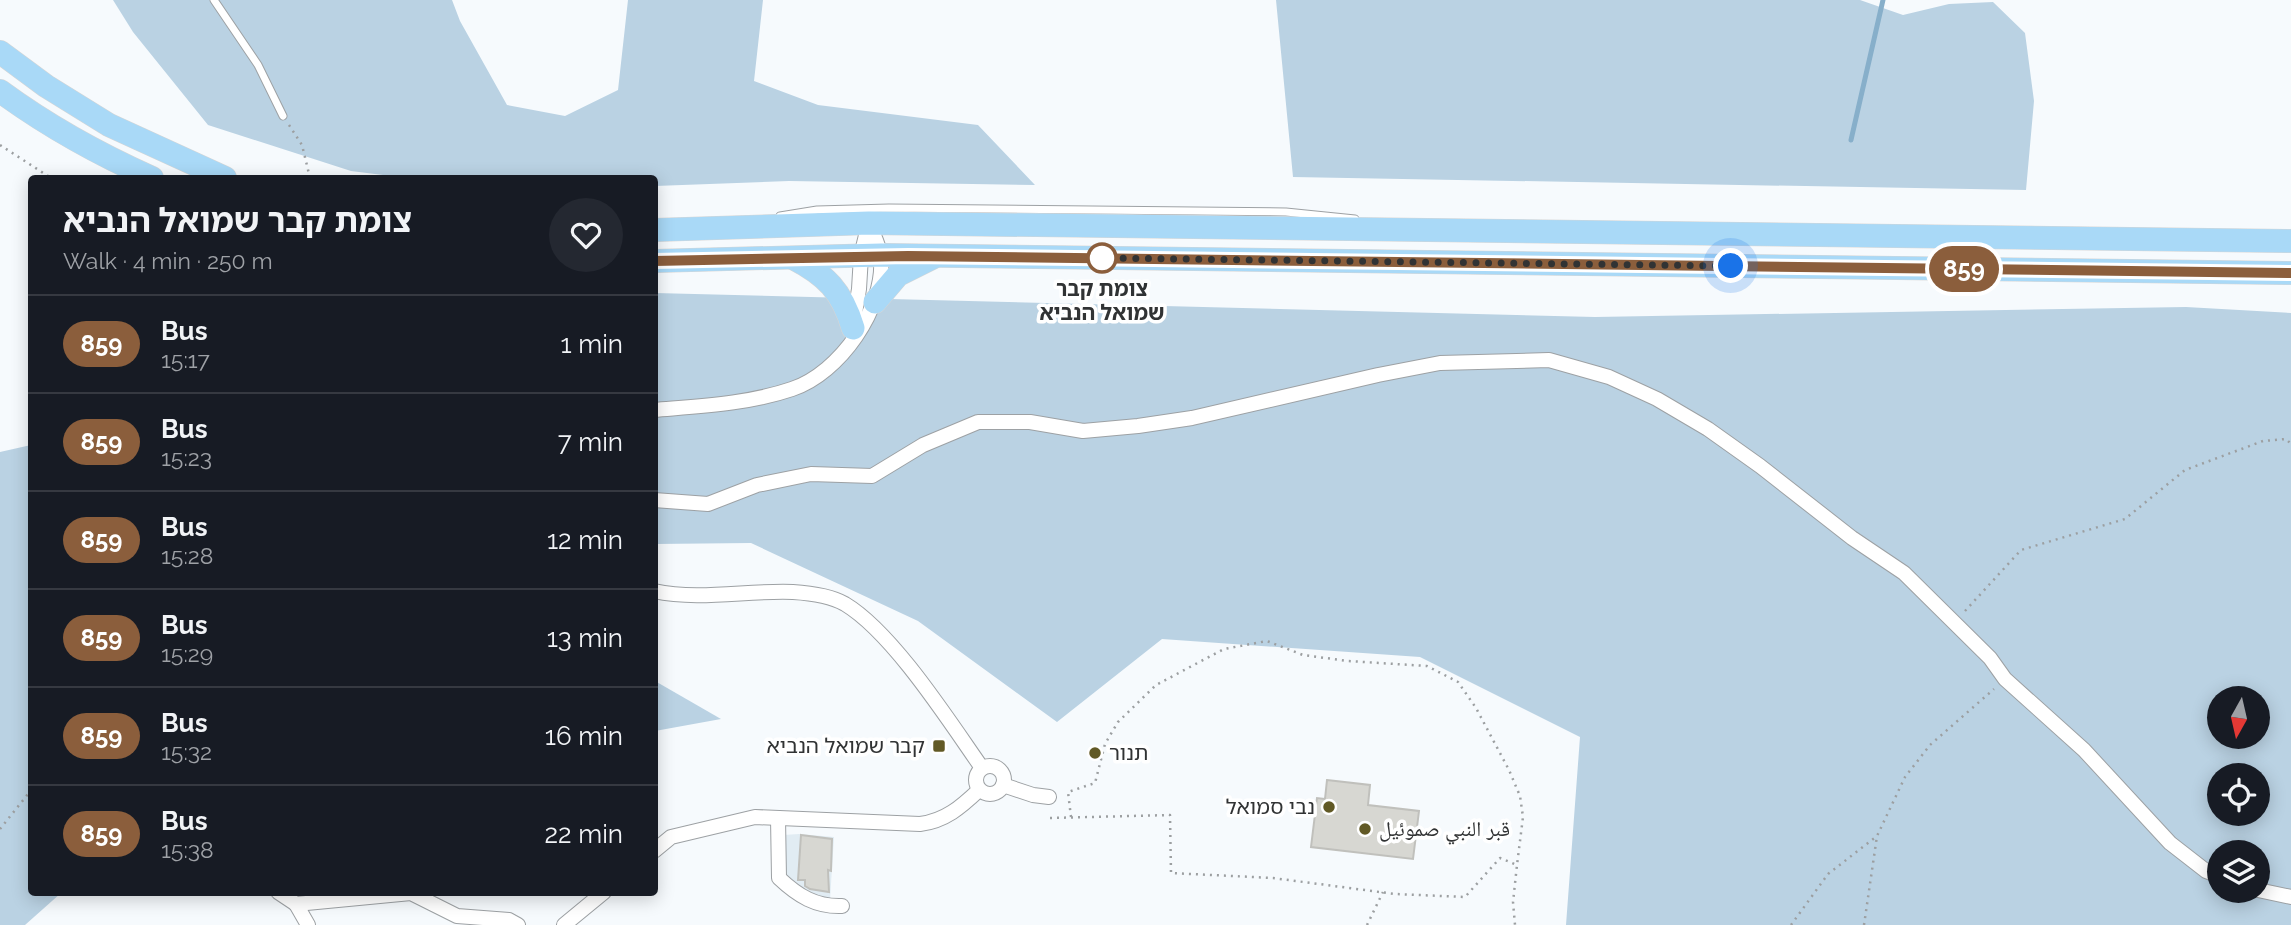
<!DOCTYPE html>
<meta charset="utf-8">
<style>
:root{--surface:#171b24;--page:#242831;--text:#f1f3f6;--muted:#9ea1a6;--line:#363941}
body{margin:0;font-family:Raleway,"Noto Naskh Arabic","Noto Sans Hebrew",sans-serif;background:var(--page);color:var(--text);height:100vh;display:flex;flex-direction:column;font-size:26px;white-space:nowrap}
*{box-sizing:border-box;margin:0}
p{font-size:23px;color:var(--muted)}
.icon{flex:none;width:38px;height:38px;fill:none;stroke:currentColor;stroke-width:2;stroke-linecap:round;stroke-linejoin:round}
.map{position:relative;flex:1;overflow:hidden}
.drawer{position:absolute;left:28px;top:175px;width:630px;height:721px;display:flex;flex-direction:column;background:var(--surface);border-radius:7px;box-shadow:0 4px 18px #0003}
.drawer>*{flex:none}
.badge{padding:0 14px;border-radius:23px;font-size:24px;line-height:46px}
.needle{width:46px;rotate:188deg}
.buttons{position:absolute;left:2207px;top:686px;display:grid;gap:14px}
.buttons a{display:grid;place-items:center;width:63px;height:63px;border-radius:50%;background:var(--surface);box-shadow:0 4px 18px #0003;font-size:35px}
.you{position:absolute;width:35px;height:35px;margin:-18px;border:5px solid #fff;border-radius:50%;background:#1a73e8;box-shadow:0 0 0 10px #1a73e833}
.map>.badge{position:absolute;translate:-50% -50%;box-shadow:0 0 0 4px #fff}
.round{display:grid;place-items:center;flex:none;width:74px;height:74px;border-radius:37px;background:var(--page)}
.headline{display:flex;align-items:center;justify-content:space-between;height:119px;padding:0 35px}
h1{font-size:33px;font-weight:700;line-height:52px}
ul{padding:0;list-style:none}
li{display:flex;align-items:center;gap:21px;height:98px;padding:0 35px;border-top:2px solid var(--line)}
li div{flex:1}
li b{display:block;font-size:26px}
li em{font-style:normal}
li .badge{min-width:77px;font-weight:700;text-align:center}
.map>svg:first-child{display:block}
.built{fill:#e1ecf3}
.green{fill:#bad2e3;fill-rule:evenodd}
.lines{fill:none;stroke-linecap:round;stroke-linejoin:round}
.stream{stroke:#87afca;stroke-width:5}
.building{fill:#d7d7d2;stroke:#c0c0bc;stroke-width:2}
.lane-casing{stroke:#9da1a4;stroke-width:9}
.street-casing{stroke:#9da1a4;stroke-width:16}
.primary-casing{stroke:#d6d6d6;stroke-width:24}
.path{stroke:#9c9fa1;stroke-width:2.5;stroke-dasharray:2 5;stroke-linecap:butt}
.lane{stroke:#fff;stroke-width:7}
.street{stroke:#fff;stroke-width:14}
.primary{stroke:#a9d9f7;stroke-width:23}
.line-casing{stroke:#fff;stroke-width:16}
.line{stroke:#8b5e3c;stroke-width:10}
.walk{stroke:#313334;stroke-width:7;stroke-dasharray:0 12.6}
.stop-dot{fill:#fff;stroke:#8b5e3c;stroke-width:3.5}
.poi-dot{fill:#615925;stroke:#fff;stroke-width:2.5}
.labels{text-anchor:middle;stroke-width:7;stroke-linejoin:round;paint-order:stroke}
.stop-label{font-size:21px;font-weight:bold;fill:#313334;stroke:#fff}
.poi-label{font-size:21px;fill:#313334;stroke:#fff;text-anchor:end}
</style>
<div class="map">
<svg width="2291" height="925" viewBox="0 0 2291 925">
<rect width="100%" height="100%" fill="#f6fafd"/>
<!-- built -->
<polygon class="built" points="799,834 834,837 830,900 799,888 785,874 783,835"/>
<!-- green -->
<g class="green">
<polygon points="113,0 452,0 460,21 507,105 565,116 618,90 628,0 763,0 754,81 818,105 978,125 1035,185 789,181 655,186 654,178 407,178 351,171 208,125 133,32"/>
<polygon points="1276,0 1860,0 1903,15 1949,4 1993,2 2025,33 2034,101 2026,190 1293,177"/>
<path d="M 655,293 L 1595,317 L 2186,307 L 2291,313 L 2291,925 L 1566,925 L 1580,737 L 1420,657 L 1162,639 L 1057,722 L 918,621 L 751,543 L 655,544 ZM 2219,698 L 2258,698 L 2258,737 L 2219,737 ZM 2219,775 L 2258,775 L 2258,814 L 2219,814 ZM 2219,852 L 2258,852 L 2258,891 L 2219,891 Z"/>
<polygon points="31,445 32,892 61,893 25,925 0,925 0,452"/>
<polygon points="655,681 721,719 655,731"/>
</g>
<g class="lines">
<!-- stream -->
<polyline class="stream" points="1851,140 1883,0"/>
</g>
<!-- building -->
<g class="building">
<polygon points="1327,780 1370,785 1368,805 1419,811 1413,859 1311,847 1317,798 1325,799"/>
<polygon points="801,835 832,839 831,871 828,870 829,892 810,889 805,886 805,880 798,880"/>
</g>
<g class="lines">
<defs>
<g id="lane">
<polyline points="214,0 258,65 283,116"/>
<polyline points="780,216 817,210 889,208 1286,212 1355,219"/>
</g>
<g id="street">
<polyline points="853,325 859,289 861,256 869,223"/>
<path d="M 654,410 C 701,406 748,404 792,389 C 840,373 885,308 881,258 C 880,247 873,234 869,223"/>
<polyline points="654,500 708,504 757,485 811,474 872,476 923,445 978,422 1030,422 1083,431 1138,426 1192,418 1378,375 1440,363 1549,360 1609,377 1657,399 1708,429 1760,466 1852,538 1904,573 1990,658 2005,679 2084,750 2170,843 2206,871 2219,876"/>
<path d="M 654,591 C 700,601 747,590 793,592 C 809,593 831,596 845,604 C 893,633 949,721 982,768"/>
<circle cx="990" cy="780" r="14"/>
<polyline points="1003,785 1033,795 1049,797"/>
<path d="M 778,818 L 779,878 C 798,896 816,907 842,906"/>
<path d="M 654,851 L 671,837 L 755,817 L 920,824 C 945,821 961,807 979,790"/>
<polyline points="2258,890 2291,897"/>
<polyline points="278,892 296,904 411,893 457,916 509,920 518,925"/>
<polyline points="296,904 308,925"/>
<polyline points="564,925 604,892"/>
</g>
<g id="primary">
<polyline points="0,52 46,86 109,125 225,178"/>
<path d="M 0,91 C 49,127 96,153 152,178"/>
<polyline points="654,230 869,223 2291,241"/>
<path d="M 793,258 C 826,275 842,291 853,328"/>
<polyline points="654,261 881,255 2291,273"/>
<polyline points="875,302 898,275 932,258"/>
</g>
</defs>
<!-- lane casing -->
<use href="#lane" class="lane-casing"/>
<!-- street casing -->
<use href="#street" class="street-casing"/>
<!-- primary casing -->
<use href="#primary" class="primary-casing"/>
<!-- path -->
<g class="path">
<polyline points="289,125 302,145 310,178"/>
<polyline points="0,145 51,178"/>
<polyline points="1965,611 2021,550 2125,519 2185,470 2263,441 2286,439 2291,444"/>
<polyline points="1071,817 1068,792 1095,783 1105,744 1118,722 1156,685 1224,649 1267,641 1303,655 1348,661 1427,666 1458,682 1476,708 1509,770 1520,796 1523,817 1517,865"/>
<polyline points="1050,818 1170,815 1171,873 1273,878 1395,894 1465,897 1500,858 1517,865 1513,902 1515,925"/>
<polyline points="0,829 32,789"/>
<polyline points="1367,925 1383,892"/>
<polyline points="1791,925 1828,874 1877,836"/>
<polyline points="1864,925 1877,836 1905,777 1930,745 1994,689"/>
</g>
<!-- lane -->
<use href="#lane" class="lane"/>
<!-- street -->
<use href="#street" class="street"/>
<!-- primary -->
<use href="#primary" class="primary"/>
</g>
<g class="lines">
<defs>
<polyline id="line" points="654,261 908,256 2291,273"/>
</defs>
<!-- line casing -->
<use href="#line" class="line-casing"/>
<!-- line -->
<use href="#line" class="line"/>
<!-- walk -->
<polyline class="walk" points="1102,258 1100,258 1731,266"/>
</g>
<!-- markers -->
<circle class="stop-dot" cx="1102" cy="258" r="14"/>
<g class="poi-dot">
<rect x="932" y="739" width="14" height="14" rx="3.5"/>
<circle cx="1095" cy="753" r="7"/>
<circle cx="1329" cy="807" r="7"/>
<circle cx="1365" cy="829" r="7"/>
</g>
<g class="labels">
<!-- stop labels -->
<g class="stop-label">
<text x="1102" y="296">צומת קבר<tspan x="1102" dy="24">שמואל הנביא</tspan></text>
</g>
<!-- poi labels -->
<g class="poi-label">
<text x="925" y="753">קבר שמואל הנביא</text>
<text x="1109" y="760" text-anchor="start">תנור</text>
<text x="1315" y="814">נבי סמואל</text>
<text x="1379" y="836" text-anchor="start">قبر النبي صموئيل</text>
</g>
</g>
</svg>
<div class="buttons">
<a><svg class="needle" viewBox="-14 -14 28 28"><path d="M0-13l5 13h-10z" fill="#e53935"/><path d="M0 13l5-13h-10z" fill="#9ea1a6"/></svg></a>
<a><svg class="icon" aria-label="locate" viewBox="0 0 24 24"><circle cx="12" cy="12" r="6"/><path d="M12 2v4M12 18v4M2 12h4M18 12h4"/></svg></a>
<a><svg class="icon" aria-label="layers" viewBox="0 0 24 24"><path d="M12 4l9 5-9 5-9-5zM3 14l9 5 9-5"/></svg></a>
</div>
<div class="you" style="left:1731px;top:266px"></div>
<b class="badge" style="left:1964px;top:269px;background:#8b5e3c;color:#fff">859</b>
<section class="drawer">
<div class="headline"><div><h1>צומת קבר שמואל הנביא</h1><p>Walk · 4 min · 250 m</p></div><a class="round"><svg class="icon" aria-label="heart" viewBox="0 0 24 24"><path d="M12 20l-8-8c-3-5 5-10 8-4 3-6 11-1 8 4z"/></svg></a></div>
<ul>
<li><span class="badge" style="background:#8b5e3c;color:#fff">859</span><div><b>Bus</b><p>15:17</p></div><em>1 min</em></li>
<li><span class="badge" style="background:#8b5e3c;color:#fff">859</span><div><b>Bus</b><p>15:23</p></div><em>7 min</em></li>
<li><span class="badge" style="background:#8b5e3c;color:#fff">859</span><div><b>Bus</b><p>15:28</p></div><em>12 min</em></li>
<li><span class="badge" style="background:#8b5e3c;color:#fff">859</span><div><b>Bus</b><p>15:29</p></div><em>13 min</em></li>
<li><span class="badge" style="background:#8b5e3c;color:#fff">859</span><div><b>Bus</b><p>15:32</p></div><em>16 min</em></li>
<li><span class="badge" style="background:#8b5e3c;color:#fff">859</span><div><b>Bus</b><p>15:38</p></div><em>22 min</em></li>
</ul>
</section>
</div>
